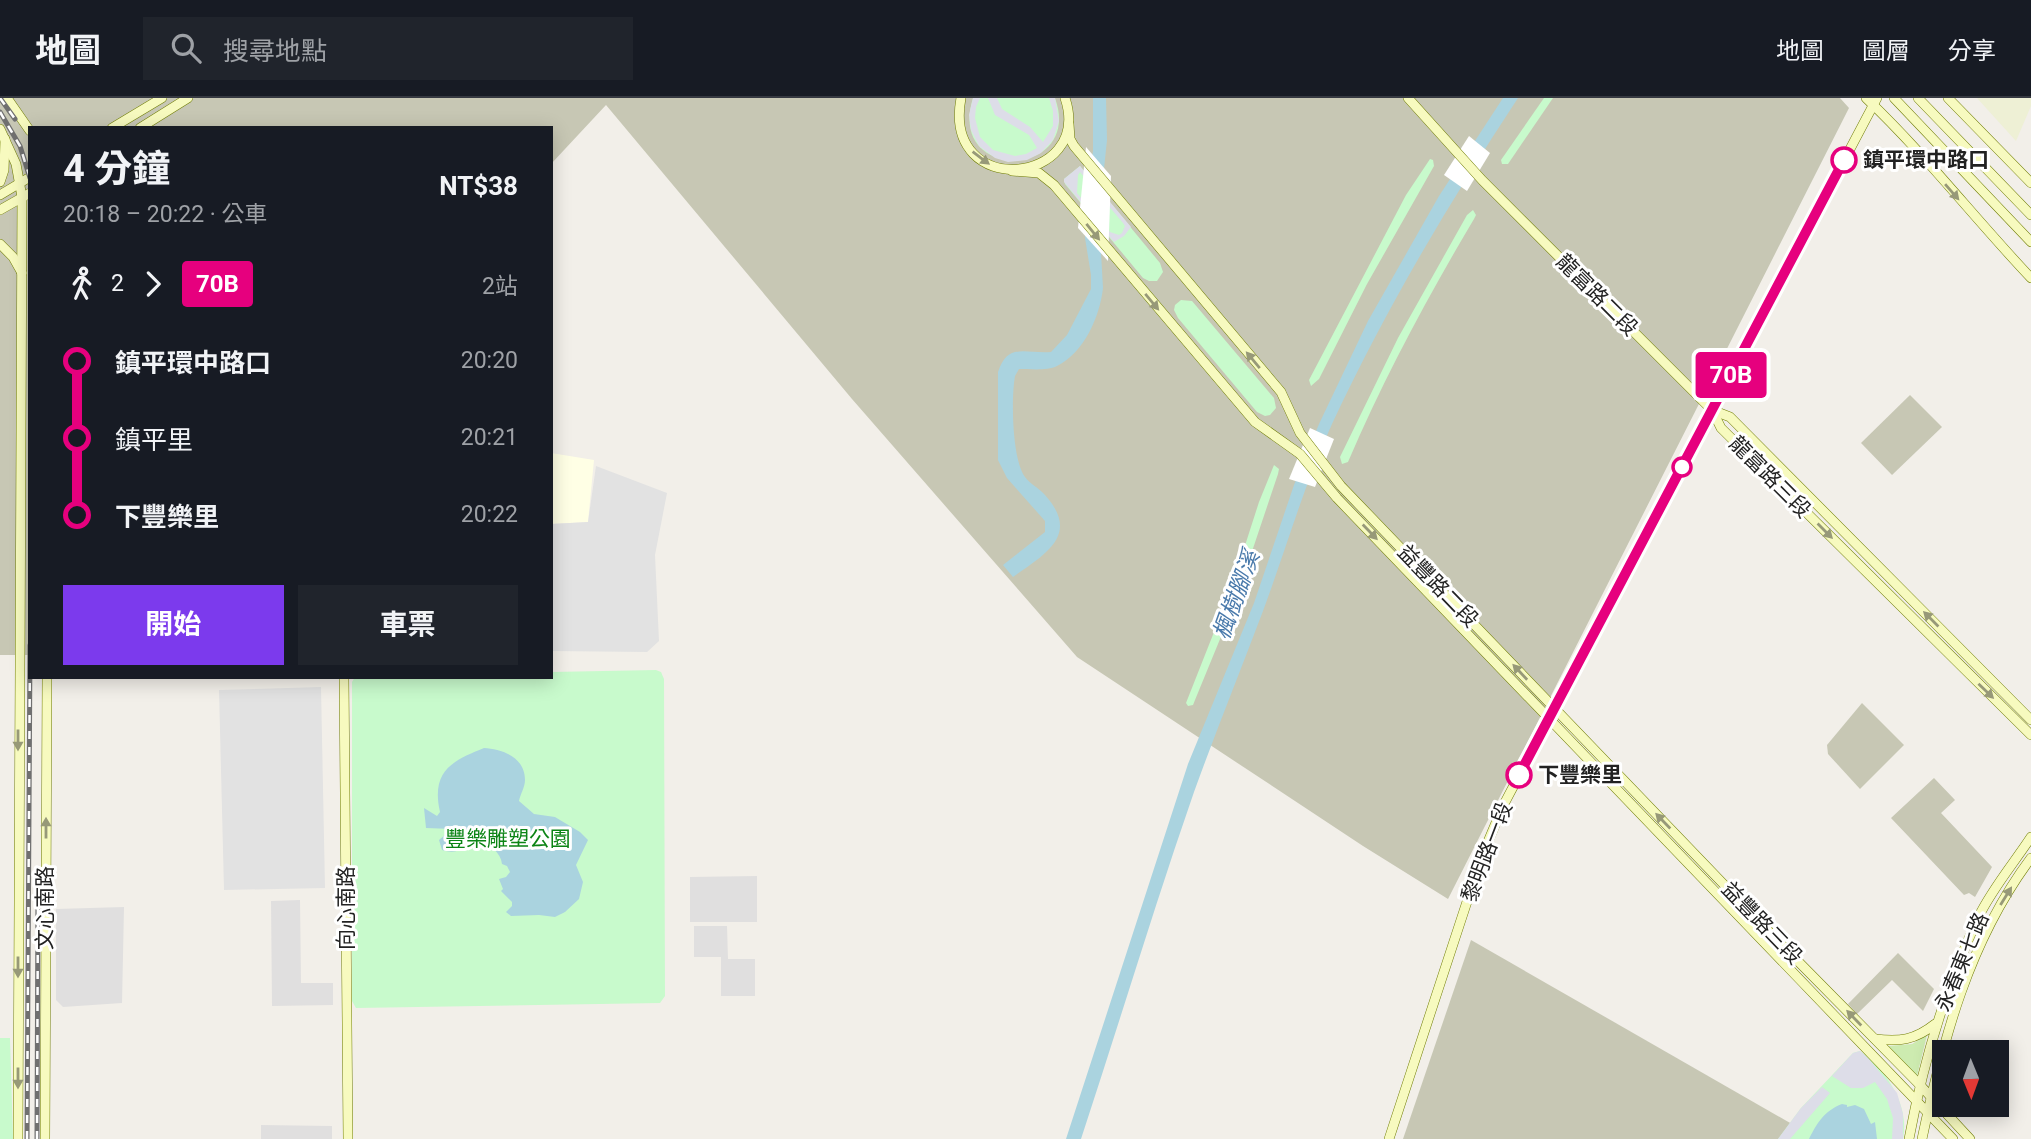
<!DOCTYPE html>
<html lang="zh-TW">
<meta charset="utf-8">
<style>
:root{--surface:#171b24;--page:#20242c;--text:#f1f3f6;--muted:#9ea1a6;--line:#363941;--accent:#7c3aed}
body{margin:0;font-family:Roboto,"Noto Sans TC",sans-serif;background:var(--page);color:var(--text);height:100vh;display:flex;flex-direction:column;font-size:26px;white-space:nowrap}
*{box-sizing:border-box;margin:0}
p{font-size:23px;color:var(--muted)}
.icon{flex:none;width:38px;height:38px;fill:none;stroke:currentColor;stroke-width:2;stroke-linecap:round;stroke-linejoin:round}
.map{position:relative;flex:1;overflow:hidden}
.details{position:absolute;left:28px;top:28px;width:525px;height:553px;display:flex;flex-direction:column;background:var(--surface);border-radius:0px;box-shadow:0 4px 18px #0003}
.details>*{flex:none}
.badge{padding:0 14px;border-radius:5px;font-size:24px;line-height:46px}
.needle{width:46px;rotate:179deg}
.fabs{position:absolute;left:1932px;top:942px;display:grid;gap:14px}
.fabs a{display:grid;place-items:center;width:77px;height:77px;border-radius:0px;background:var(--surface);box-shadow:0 4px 18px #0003;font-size:35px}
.map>.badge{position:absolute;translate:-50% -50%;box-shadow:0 0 0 4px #fff}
.legs{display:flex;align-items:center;gap:10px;height:77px;padding:0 35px;font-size:23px}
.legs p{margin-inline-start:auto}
.headline{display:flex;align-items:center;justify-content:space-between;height:119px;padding:0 35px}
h1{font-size:38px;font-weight:700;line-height:52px}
.action{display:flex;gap:14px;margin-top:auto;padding:14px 35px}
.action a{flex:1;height:80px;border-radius:0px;background:var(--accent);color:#fff;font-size:28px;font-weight:700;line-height:80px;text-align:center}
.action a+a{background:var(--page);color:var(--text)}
ul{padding:0 35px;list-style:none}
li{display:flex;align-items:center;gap:24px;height:77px;font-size:26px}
li i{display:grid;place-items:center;width:10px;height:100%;margin:0 9px;background:currentColor}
li i::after{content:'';width:18px;height:18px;margin:-9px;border:5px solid;border-radius:50%;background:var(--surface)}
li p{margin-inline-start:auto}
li:first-child i{background:linear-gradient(#0000 50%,currentColor 0)}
li:last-child i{background:linear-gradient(currentColor 50%,#0000 0)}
header{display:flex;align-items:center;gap:42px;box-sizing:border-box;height:98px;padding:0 35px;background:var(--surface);border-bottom:2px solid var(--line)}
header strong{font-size:33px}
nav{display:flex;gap:38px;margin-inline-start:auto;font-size:24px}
.search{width:490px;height:63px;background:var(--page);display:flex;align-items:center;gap:18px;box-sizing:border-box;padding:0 24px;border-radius:0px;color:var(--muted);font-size:26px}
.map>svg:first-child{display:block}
.residential{fill:#e0dfdf}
.education{fill:#ffffe5}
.construction{fill:#c7c7b4}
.farmland{fill:#eef0d5}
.grass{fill:#cdebb0}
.park{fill:#c8facc}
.parking{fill:#e2e2e2}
.plaza{fill:#dddde8;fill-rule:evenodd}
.water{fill:#aad3df}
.pier{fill:#fff}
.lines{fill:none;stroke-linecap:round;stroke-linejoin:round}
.secondary-casing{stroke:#707d05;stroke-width:10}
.secondary{stroke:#f7fabf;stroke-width:9}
.rail-casing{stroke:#707070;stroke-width:5}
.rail{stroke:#fff;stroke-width:2.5;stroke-dasharray:8;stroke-linecap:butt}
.oneway{fill:#979978}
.line-1-casing{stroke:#fff;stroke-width:16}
.line-1{stroke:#e6007e;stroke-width:10}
.stop-1-dot{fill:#fff;stroke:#e6007e;stroke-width:3.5}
.labels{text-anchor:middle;stroke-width:6;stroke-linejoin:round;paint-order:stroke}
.stop-label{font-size:21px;font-weight:bold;fill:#222;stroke:#fff;text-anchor:start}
.street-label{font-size:21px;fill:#222;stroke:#fff}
.park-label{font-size:21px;fill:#0c8416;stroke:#fff}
.water-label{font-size:23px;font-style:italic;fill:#4a7aab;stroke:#fff}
</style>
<header>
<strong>地圖</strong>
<div class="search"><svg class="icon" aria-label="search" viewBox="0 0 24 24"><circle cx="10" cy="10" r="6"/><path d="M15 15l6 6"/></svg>搜尋地點</div>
<nav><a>地圖</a><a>圖層</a><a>分享</a></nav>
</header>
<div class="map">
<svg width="2031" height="1041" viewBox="0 0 2031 1041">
<rect width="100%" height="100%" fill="#f2efe9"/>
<!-- residential -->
<g class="residential">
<polygon points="757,778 757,824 690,824 690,779"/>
<polygon points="300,802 301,885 333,885 333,907 272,908 271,803"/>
<polygon points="124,809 122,905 63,909 56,902 56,811"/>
<polygon points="694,828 727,828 728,861 755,861 755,898 721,898 721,859 694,859"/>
<polygon points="261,1027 332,1028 332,1041 261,1041"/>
</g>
<!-- education -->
<polygon class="education" points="551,355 594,362 588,424 551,426"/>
<!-- construction -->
<g class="construction">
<polygon points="0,0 1840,0 1849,10 1448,801 1363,748 1077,559 852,301 606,7 551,66 551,30 30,30 30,557 0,557"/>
<polygon points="1910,297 1942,329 1892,377 1861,345"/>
<polygon points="1862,605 1904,647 1860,691 1828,656 1827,647"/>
<polygon points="1934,680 1955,702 1941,715 1992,769 1975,799 1969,795 1964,797 1891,720"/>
<polygon points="1471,842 1818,1041 1403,1041"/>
<polygon points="1898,855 1934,891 1923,913 1892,882 1857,916 1848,906"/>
</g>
<!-- farmland -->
<polygon class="farmland" points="1977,0 2031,0 2031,8 2016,43"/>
<!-- grass -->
<polygon class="grass" points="1927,937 1917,978 1888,948 1912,946"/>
<!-- park -->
<g class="park">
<path d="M 973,0 L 1055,0 C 1084,80 946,86 973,0 Z"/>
<polygon points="1544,0 1553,0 1508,66 1502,66 1501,62"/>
<polygon points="1430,61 1433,62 1434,68 1367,186 1319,281 1311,288 1309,282 1406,97"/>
<polygon points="1080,68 1160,165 1163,174 1157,183 1149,183 1143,180 1065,86 1064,81"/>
<path d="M 1473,112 L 1476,117 L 1474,121 C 1427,200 1384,280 1348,364 L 1342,366 L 1340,359 L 1398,240 L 1467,117 Z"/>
<polygon points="1181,202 1192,203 1274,300 1276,310 1270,317 1265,318 1257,314 1178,220 1174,212 1175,207"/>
<polygon points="1274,367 1279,371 1278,376 1234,507 1195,602 1193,607 1188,608 1186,605 1231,491 1259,404"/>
<polygon points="656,572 661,574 664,581 665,898 660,905 356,910 352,903 352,584 355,579 551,579 551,574"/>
<polygon points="0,940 10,940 13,1041 0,1041"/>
<path d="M 1860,953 C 1886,971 1910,1008 1903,1041 L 1778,1041 L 1801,1010 L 1853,955 Z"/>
</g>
<!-- parking -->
<g class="parking">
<polygon points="596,368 667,395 655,457 659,543 647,554 551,553 551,426 588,424"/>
<polygon points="321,589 325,790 224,792 219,592"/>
</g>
<!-- plaza -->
<g class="plaza">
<polygon points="973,0 980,0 976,9 975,20 980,39 993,52 1015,58 1026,56 1037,50 1029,37 995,17 988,0 997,0 1002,11 1030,29 1043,44 1053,28 1053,13 1049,0 1055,0 1059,23 1053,42 1041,55 1027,62 1008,64 995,60 979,48 971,32 969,17"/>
<path d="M 1080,68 L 1131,129 L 1124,138 L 1114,144 L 1064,84 L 1064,81 ZM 1080,74 L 1123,125 L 1125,128 L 1122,135 L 1119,137 L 1110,134 L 1077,95 L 1078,77 Z"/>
<polygon points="1860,953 1868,960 1897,995 1903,1016 1903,1041 1892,1041 1893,1020 1887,1001 1875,984 1863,990 1851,990 1832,978 1853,955"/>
<polygon points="1822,989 1830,995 1790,1041 1778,1041 1801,1010"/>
</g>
<!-- water -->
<g class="water">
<path d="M 1093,0 L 1106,0 L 1107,42 L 1099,119 L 1103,190 C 1100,218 1084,255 1057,268 C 1047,273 1031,271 1019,271 L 1015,278 C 1011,300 1012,362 1025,379 C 1030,386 1039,390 1045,397 C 1081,437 1045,456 1013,479 L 1003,467 L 1045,434 L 1045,423 L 1007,380 L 998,362 L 998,274 C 1008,244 1025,256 1051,254 L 1067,237 L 1091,191 L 1091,177 L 1085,140 L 1086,101 L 1093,53 Z"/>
<path d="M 1503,0 L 1518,0 C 1449,105 1385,212 1332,326 C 1304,387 1286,451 1263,513 C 1240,574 1216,633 1194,694 C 1154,809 1119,926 1081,1041 L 1066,1041 L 1188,666 L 1254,505 L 1294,387 L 1319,326 L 1368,223 L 1439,98 Z"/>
<path d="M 484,650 C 502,651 525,659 525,682 C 525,689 520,697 519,703 L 534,716 L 555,719 L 580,734 L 588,742 L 576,767 L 583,784 L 579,801 L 565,814 L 555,819 L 539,817 L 511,818 L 506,814 L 512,808 L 512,804 L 501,793 L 503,791 L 499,781 L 506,779 L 510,774 L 507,768 L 502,766 C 501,754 489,747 480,741 C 464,742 464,759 442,752 L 439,742 L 452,731 L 426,730 L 424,710 L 437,718 L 440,714 C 431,674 451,663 484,650 Z"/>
<path d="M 1842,1006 L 1847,1007 L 1847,1009 L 1855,1007 L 1864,1011 L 1871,1026 L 1875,1024 L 1877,1041 L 1809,1041 C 1817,1025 1824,1013 1842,1006 Z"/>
</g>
<!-- pier -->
<g class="pier">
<polygon points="1469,38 1490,55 1467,93 1444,77"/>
<polygon points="1086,49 1111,78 1108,163 1078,130"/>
<polygon points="1310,330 1334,341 1315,389 1289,381"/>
</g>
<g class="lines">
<defs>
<g id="secondary">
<polyline points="7,0 30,33"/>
<path d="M 961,0 C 942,103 1094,87 1065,0"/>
<polyline points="1408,0 1482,82 1712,312 1721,330 2031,637"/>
<path d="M 1866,0 C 1925,56 1975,121 2031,180"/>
<polyline points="1894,0 2031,144"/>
<polyline points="1918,0 2031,117"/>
<polyline points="1948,0 2031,85"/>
<polyline points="1069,26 1070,41 1074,48 1281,294 1300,335 1341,388 1782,847 1919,986 1970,1041"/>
<polyline points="112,30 162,0"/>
<polyline points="140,30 188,0"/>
<polyline points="0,31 16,66 22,99 18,1041"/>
<polyline points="1012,73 1039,75 1054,87 1255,324 1300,356 1337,400 1953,1041"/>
<polyline points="0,84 4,72 5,41"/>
<polyline points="0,97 30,79"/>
<polyline points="0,112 30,95"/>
<polyline points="0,146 13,159 22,175"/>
<polyline points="1712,312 1730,319 2031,622"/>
<polyline points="344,579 348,1041"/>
<path d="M 1875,941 C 1900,944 1915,942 1935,926"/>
<polyline points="45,1041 47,579"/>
<polyline points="1389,1041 1482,758 1503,708 1877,0"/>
<path d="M 1909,1041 C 1923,965 1945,891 1978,820 C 1991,792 2014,765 2031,739"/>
<path d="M 1922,1041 C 1943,941 1969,843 2031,760"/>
</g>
</defs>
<!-- secondary casing -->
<use href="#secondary" class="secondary-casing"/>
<!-- secondary -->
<use href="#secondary" class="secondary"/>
<defs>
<g id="rail">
<polyline points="0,0 15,21"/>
<polyline points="0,14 20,48 30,80"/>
<polyline points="27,1041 30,547"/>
<polyline points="37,1041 38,786"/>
</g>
</defs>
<!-- rail casing -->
<use href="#rail" class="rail-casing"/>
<!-- rail -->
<use href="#rail" class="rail"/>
</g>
<!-- one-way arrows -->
<defs><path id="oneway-solid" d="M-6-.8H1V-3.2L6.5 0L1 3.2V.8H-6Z" transform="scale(1.75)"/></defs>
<g class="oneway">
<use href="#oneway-solid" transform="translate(981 60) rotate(37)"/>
<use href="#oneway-solid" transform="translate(1952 94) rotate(49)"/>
<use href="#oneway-solid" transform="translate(1093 134) rotate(51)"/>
<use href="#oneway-solid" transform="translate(1152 204) rotate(50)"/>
<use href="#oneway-solid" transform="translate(1253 262) rotate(-130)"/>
<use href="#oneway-solid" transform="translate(1825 433) rotate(45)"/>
<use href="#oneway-solid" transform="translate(1370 434) rotate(46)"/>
<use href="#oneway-solid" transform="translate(1931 521) rotate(-135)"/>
<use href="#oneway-solid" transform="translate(1520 574) rotate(-133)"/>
<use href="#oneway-solid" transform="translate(1986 593) rotate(44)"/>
<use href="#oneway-solid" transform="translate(18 642) rotate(90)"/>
<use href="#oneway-solid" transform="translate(1663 723) rotate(-134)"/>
<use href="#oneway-solid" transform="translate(46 730) rotate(-90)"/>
<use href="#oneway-solid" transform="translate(2006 798) rotate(-58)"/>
<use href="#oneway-solid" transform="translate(18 869) rotate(90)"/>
<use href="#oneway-solid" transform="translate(1854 920) rotate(-134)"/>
<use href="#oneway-solid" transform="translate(18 980) rotate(90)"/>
</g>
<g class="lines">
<defs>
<polyline id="line-1" points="1519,677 1844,62"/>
</defs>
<!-- line-1 casing -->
<use href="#line-1" class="line-1-casing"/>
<!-- line-1 -->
<use href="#line-1" class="line-1"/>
</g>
<!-- markers -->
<g class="stop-1-dot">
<circle cx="1844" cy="62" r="12"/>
<circle cx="1682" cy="369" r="9"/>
<circle cx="1519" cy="677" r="12"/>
</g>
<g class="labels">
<!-- stop labels -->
<g class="stop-label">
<text x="1863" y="69">鎮平環中路口</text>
<text x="1538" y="684">下豐樂里</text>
</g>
<!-- street labels -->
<g class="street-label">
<text transform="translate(1597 197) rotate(45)" y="7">龍富路二段</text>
<text transform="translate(1770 379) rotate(45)" y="7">龍富路三段</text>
<text transform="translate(1438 488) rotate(46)" y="7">益豐路二段</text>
<text transform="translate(1487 754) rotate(-69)" y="7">黎明路一段</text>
<text transform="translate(45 810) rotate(-90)" y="7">文心南路</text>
<text transform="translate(346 810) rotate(-90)" y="7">向心南路</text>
<text transform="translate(1762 825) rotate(46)" y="7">益豐路三段</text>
<text transform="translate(1962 864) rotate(-67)" y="7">永春東七路</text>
</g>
<!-- park labels -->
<g class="park-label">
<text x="508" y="748">豐樂雕塑公園</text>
</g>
<!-- water labels -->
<g class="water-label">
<text transform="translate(1236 497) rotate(-70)" y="8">楓樹腳溪</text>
</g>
</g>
</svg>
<div class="fabs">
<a><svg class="needle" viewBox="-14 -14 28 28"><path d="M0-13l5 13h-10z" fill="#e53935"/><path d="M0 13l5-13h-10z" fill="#9ea1a6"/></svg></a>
</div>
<b class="badge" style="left:1731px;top:277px;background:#e6007e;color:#fff">70B</b>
<section class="details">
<div class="headline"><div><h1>4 分鐘</h1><p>20:18 – 20:22 · 公車</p></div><b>NT$38</b></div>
<div class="legs"><svg class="icon" aria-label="walk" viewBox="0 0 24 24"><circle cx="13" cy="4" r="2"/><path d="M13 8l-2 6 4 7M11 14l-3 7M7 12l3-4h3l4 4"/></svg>2<svg class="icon" aria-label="forward" viewBox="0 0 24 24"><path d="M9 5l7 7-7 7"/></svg><b class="badge" style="background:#e6007e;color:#fff">70B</b><p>2站</p></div>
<ul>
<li><i style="color:#e6007e"></i><b>鎮平環中路口</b><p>20:20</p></li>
<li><i style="color:#e6007e"></i><span>鎮平里</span><p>20:21</p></li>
<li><i style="color:#e6007e"></i><b>下豐樂里</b><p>20:22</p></li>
</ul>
<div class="action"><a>開始</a><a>車票</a></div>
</section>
</div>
